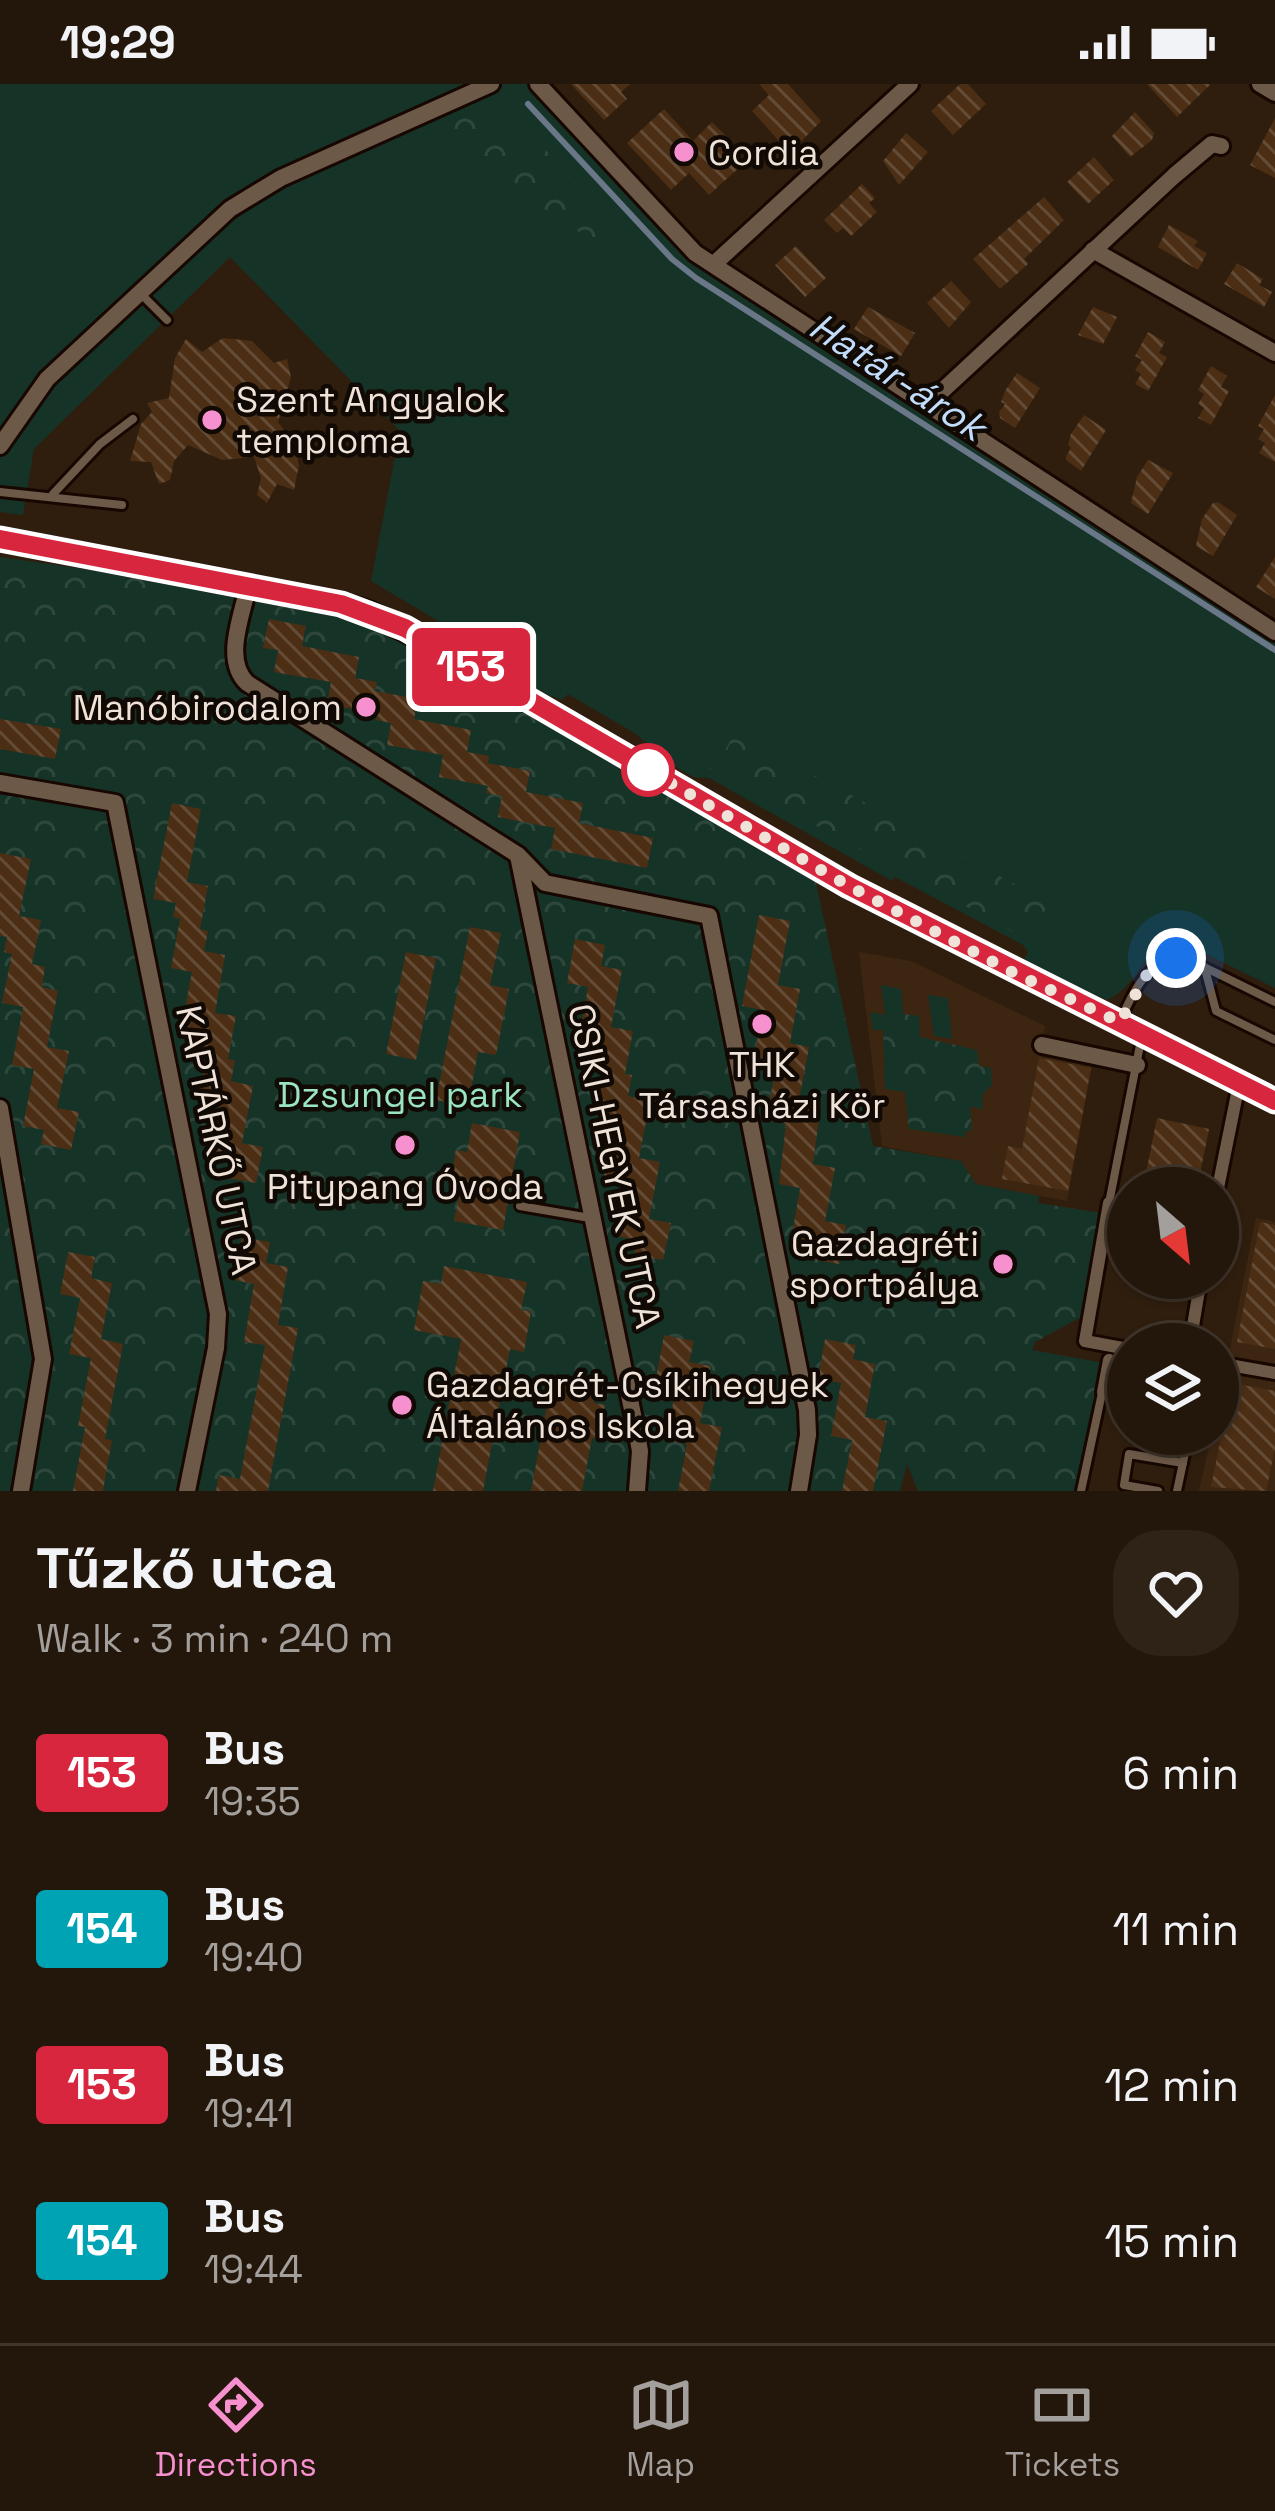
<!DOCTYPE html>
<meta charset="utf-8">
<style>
:root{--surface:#23160a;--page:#2f2318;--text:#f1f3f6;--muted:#a39f9c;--line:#40352b;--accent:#f690cf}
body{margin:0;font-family:"Space Grotesk",sans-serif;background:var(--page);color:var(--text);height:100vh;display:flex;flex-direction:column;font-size:45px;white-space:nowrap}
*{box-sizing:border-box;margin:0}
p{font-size:39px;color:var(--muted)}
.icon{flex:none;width:66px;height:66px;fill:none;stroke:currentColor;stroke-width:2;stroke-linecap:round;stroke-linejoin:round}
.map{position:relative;height:1407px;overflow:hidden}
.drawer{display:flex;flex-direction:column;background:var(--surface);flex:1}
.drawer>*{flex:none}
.badge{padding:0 24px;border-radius:9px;font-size:42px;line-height:78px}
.needle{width:78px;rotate:152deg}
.tools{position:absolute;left:1107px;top:1083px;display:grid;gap:24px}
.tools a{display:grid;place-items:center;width:132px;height:132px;border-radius:50%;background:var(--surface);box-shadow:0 3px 9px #0004,0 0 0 3px var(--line);font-size:60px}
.you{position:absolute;width:60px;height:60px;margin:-30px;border:9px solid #fff;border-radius:50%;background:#1a73e8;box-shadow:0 0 0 18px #1a73e833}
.map>.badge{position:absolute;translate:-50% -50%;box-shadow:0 0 0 6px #fff}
.round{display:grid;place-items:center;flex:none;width:126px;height:126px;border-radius:48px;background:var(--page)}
.summary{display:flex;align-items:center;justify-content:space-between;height:204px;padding:0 36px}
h1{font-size:57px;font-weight:700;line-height:90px}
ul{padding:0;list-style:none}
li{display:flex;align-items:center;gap:36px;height:156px;padding:0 36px}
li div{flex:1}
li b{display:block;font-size:45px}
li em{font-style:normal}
li .badge{min-width:132px;font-weight:700;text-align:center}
.status{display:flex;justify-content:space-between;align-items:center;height:84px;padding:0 60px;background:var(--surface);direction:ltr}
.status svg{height:33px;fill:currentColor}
.tab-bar{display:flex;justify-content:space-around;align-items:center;height:168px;border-top:3px solid var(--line);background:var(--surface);font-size:33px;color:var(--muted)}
.tab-bar a{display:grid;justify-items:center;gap:6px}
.tab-bar .current{color:var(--accent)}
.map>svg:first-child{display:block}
.built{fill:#3d2611}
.green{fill:#163327}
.park{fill:url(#park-crowns)}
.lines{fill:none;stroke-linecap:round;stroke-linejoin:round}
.stream{stroke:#6a7788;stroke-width:6}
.building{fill:url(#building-back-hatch)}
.service-casing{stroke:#170700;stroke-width:14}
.pedestrian-casing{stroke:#170700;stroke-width:18}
.minor-casing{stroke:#170700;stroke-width:22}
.tertiary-casing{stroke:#170700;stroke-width:27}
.service{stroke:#6d5948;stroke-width:8}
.pedestrian{stroke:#6d5948;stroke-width:12}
.minor{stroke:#6d5948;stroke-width:16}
.tertiary{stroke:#6d5948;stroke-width:21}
.line-casing{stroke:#fff;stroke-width:27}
.line{stroke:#d7263d;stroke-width:18}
.walk{stroke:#efe3d9;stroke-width:12;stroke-dasharray:0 21.6}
.poi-dot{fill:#f690cf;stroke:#110a04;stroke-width:4.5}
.stop-dot{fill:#fff;stroke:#d7263d;stroke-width:6}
.labels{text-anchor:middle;stroke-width:9;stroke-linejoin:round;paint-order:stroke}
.poi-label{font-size:36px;fill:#efe3d9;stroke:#110a04;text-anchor:start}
.park-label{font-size:36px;fill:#9ae4c2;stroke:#110a04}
.street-label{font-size:36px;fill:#efe3d9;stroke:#110a04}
.water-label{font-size:39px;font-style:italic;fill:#c2dcfc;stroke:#110a04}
</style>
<div class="status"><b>19:29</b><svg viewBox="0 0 49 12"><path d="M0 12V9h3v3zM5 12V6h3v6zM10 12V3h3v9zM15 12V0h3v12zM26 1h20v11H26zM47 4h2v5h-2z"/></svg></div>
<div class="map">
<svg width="1275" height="1407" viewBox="0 0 1275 1407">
<defs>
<pattern id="park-crowns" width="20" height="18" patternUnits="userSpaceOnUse" patternTransform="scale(3)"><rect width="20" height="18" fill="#163327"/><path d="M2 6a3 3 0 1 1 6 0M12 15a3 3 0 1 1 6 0" fill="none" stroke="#2d473c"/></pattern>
<pattern id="building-back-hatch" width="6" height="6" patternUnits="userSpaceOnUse" patternTransform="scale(3)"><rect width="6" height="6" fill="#4b2e14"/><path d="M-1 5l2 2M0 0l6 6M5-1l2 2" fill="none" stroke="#654c36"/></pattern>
</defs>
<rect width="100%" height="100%" fill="#2f1e0e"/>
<!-- built -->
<g class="built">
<polygon points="859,868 911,877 1045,942 1040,972 1092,982 1067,1117 976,1100 961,1077 882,1062"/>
<polygon points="1256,1134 1275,1138 1275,1407 1199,1407 1212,1350 1218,1350 1218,1324"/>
</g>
<!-- green -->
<g class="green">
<path d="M 0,0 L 529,0 L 691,176 L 1275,559 L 1275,904 L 1190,862 C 1129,864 1148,897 1107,916 L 1023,878 L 1028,868 L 1023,861 L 895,793 L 892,797 L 709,694 L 693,693 L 671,680 L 636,650 L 568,610 L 563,616 L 526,604 L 530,592 L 371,497 L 400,347 L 230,173 L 34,365 L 23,431 L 0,428 Z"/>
<polygon points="881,901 901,905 905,946 887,943"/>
<polygon points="928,911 948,914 952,955 934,952"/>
</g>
<!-- park -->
<g class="park">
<polygon points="486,19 503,41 536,55 612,139 597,157 547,131 439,40"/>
<polygon points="0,473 348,523 814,790 873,1062 961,1077 976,1100 1039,1112 1038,1119 1101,1129 1081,1233 1035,1258 1032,1266 1104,1279 1078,1407 918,1407 907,1380 900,1407 0,1407"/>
<polygon points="735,648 1049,819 1036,842 1042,847 1035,860 709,684 716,670 722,672"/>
<polygon points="870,928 885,931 887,943 904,946 904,930 919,932 920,953 977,966 979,982 991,984 992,1001 982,1011 983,1025 970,1023 972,1046 965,1048 966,1053 909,1045 905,1008 885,1005 883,946 873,946"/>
</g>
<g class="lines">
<!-- stream -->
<polyline class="stream" points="528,20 672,175 696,194 1275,566"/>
</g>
<!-- building -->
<g class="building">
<polygon points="571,0 630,0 621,8 627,15 604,36"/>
<polygon points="759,0 788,0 821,37 790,69 752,27 769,11"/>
<polygon points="960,0 968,0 986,20 953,51 931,27"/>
<polygon points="1147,0 1211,0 1177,33"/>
<polygon points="664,25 693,57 712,38 729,55 724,60 743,80 709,111 689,89 671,106 627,59"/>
<polygon points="1135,28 1154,49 1152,56 1130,73 1112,52"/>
<polygon points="1275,34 1275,94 1250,81"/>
<polygon points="906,49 928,68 899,101 883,77"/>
<polygon points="1094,73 1114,96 1088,120 1067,98"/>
<polygon points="862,100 875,114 869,119 877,128 851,152 843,144 837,149 824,136"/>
<polygon points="1044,113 1064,136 1024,175 1028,180 1000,205 973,175"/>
<polygon points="1169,141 1198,157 1194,162 1207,169 1198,186 1158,163"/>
<polygon points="796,162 826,194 805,213 775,181"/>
<polygon points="1237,179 1263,195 1259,201 1272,208 1264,223 1224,200"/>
<polygon points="951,197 971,218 949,244 927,219"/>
<polygon points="868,223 915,249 901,272 854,245"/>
<polygon points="1093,223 1117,233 1103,260 1078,251"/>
<polygon points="1148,248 1165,258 1159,269 1167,273 1148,307 1135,300 1141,290 1135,286 1142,276 1135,272"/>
<polygon points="223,254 252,257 274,279 287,275 291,293 278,338 293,357 299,381 294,406 277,400 267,419 257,411 261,394 254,373 222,376 188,361 174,377 170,396 159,400 151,378 130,377 141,340 152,328 147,319 169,314 175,274 186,255 202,268"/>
<polygon points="1211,282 1227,292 1221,303 1229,307 1211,341 1198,334 1204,324 1198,320 1204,310 1198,306"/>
<polygon points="1017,289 1040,304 1015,344 1000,334 999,328 1005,320 1001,318 1005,307"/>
<polygon points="1275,311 1275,378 1259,369 1265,359 1258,355 1264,345 1258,342"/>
<polygon points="1084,331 1106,346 1081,387 1066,376 1066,372 1071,364 1068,361 1071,350"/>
<polygon points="1148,376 1173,389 1148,430 1131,419 1137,393"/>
<polygon points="1218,418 1237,431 1213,472 1196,462 1197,457 1202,435 1213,419"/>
<polygon points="1275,473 1275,515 1256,503"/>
<polygon points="269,535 306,542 302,562 359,573 355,594 377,598 375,607 418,615 414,635 471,646 467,668 489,672 488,679 530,687 526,708 583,719 579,739 653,754 647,784 551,765 555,744 498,733 502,712 486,709 488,702 439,693 443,671 387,661 391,639 376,636 377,630 327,620 331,598 274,588 278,566 263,564"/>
<polygon points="0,635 61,645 55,675 0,665"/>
<polygon points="172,719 201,725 187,798 208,802 200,845 208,847 204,867 225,871 215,929 236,932 228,975 235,976 231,997 253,1002 242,1059 263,1063 256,1099 228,1094 231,1079 209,1075 220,1019 198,1015 208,965 200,963 202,949 181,945 192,888 171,884 180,835 173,833 176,819 153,815"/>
<polygon points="0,769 31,775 19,832 41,836 32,880 45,883 42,903 58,907 47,963 69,967 57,1024 79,1028 71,1066 41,1060 44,1046 23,1042 34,985 12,981 23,923 2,919 12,870 4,868 7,853 0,852"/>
<polygon points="759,831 790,837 778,901 800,905 790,959 809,963 799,1016 821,1020 813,1080 835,1084 825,1137 846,1141 839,1180 810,1175 812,1161 791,1157 800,1104 779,1100 786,1040 766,1036 776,983 753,979 763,926 742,922"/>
<polygon points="470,843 501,849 490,901 509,905 496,971 478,968 468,1022 436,1016"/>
<polygon points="575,855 605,861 601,882 622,886 611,943 633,947 625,990 632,991 628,1012 650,1017 639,1074 660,1078 649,1135 671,1139 663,1176 634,1171 636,1156 615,1152 626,1096 604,1092 616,1034 594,1030 604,980 596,979 599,964 578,960 588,903 567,899"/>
<polygon points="406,868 436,874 416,976 386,970"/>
<polygon points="1039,974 1091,984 1068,1107 1002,1095 1008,1062 1022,1065"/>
<polygon points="1157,1034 1209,1045 1197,1104 1143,1104"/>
<polygon points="472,1039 520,1048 503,1146 454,1137 460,1107 449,1105 456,1066 467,1068"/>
<polygon points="1260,1138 1275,1141 1275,1265 1237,1258"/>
<polygon points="242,1153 270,1158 266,1179 288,1183 278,1241 298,1244 268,1407 216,1407 219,1391 240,1395 265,1261 244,1258 254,1200 234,1196"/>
<polygon points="68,1168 95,1173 91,1194 112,1199 101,1255 123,1260 105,1355 112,1356 103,1407 73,1407 85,1343 78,1342 91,1274 69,1270 80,1214 60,1210"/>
<polygon points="444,1182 527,1198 521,1226 531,1227 524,1268 510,1265 483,1407 433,1407 461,1255 414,1246 423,1197 441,1200"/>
<polygon points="664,1251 694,1257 689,1278 711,1282 700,1339 722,1343 709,1407 678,1407 687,1360 666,1356 677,1299 656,1295"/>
<polygon points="825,1255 856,1261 853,1275 875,1280 865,1333 887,1337 873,1407 842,1407 852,1356 831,1352 841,1299 818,1295"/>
<polygon points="1232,1299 1275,1307 1275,1364 1266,1407 1211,1403"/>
<polygon points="557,1300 596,1307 594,1319 605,1321 598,1356 592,1354 582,1407 531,1407 550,1305 555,1306"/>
</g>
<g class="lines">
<defs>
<g id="service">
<polyline points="140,209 167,236"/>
<polyline points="0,408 122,421"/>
<polyline points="53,410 100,360 133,335"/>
<polyline points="1205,885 1216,927 1275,956"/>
<path d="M 1120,937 C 1134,907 1149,870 1188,875 L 1275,918"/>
<polyline points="1109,1119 1141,956"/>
<polyline points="520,1122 590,1134"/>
<polyline points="1081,1407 1102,1309"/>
<polyline points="1158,1407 1124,1401 1129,1370 1183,1379"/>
<polyline points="1177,1407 1189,1350"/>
</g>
<g id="pedestrian">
<polyline points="1218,1104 1239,1000"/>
<polyline points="1109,1119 1085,1257 1128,1265"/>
<polyline points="1190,1260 1201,1194"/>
<polyline points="1218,1279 1275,1289"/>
<polyline points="1103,1308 1109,1276"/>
</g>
<g id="minor">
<polyline points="538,0 695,169 1275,548"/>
<polyline points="1260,0 1275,9"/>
<polyline points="1093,166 1275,269"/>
<polyline points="714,180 910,0"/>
<polyline points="928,320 1175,91 1212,60 1221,62"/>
<polyline points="0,362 47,295 230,125 281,94 491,0"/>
<path d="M 248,503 C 242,532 223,576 247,599 L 518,771 L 545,799 L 709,832 L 807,1326 L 808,1351 L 799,1407"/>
<polyline points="0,699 115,719 218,1230 216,1264 187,1407"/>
<polyline points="518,772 635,1340 640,1367 637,1407"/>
<polyline points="1042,961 1137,981"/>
<polyline points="0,1024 43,1275 21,1407"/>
</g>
<polyline id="tertiary" points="0,455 341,520 370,529 435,561 849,802 1275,1017"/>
</defs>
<!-- service casing -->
<use href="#service" class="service-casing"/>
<!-- pedestrian casing -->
<use href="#pedestrian" class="pedestrian-casing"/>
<!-- minor casing -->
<use href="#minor" class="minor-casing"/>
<!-- tertiary casing -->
<use href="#tertiary" class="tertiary-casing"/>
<!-- service -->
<use href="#service" class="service"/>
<!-- pedestrian -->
<use href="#pedestrian" class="pedestrian"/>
<!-- minor -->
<use href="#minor" class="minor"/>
<!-- tertiary -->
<use href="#tertiary" class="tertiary"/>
</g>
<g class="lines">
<defs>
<polyline id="line" points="0,455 341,520 405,544 849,802 1275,1017"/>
</defs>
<!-- line casing -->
<use href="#line" class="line-casing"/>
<!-- line -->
<use href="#line" class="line"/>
<!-- walk -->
<polyline class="walk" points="648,686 641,682 849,802 1016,890 1120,938 1150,885 1176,874"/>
</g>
<!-- markers -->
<g class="poi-dot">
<circle cx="684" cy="68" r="12"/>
<circle cx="212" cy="336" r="12"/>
<circle cx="366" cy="623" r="12"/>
<circle cx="762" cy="940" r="12"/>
<circle cx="405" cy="1061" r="12"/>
<circle cx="1003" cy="1180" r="12"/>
<circle cx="402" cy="1321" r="12"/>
</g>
<circle class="stop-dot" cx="648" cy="686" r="24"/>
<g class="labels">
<!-- poi labels -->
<g class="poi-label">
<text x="708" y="81">Cordia</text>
<text x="236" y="328">Szent Angyalok<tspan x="236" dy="41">temploma</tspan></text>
<text x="342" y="636" text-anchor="end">Manóbirodalom</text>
<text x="762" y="993" text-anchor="middle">THK<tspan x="762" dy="41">Társasházi Kör</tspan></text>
<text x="405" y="1115" text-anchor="middle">Pitypang Óvoda</text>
<text x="979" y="1172" text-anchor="end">Gazdagréti<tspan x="979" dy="41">sportpálya</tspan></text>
<text x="426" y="1313">Gazdagrét-Csíkihegyek<tspan x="426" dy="41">Általános Iskola</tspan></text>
</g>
<!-- park labels -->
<g class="park-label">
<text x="400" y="1023">Dzsungel park</text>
</g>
<!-- street labels -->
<g class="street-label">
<text transform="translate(217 1056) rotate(78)" y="13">KAPTÁRKŐ UTCA</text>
<text transform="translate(615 1082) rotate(78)" y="13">CSIKI-HEGYEK UTCA</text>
</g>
<!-- water labels -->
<g class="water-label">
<text transform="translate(898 292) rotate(33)" y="14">Határ-árok</text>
</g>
</g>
</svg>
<div class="tools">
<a><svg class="needle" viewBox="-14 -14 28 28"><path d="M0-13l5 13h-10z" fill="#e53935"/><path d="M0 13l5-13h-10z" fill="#a39f9c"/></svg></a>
<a><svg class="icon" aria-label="layers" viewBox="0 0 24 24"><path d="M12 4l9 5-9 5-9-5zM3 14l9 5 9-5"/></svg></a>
</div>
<div class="you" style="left:1176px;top:874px"></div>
<b class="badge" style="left:471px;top:583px;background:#d7263d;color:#fff">153</b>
</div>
<section class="drawer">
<div class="summary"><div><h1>Tűzkő utca</h1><p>Walk · 3 min · 240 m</p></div><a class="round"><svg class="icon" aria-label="heart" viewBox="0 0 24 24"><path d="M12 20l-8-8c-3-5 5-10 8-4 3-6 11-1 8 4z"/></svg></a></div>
<ul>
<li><span class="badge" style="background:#d7263d;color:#fff">153</span><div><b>Bus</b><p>19:35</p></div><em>6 min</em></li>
<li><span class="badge" style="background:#00a3b4;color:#fff">154</span><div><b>Bus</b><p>19:40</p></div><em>11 min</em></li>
<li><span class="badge" style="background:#d7263d;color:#fff">153</span><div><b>Bus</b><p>19:41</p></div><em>12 min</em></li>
<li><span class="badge" style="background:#00a3b4;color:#fff">154</span><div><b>Bus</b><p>19:44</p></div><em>15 min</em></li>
</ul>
</section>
<nav class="tab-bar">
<a class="current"><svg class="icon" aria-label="directions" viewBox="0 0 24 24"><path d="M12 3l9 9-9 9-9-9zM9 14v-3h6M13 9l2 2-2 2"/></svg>Directions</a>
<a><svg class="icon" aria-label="map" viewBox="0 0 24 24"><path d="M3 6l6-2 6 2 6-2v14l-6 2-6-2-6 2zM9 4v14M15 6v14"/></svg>Map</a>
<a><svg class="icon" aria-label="tickets" viewBox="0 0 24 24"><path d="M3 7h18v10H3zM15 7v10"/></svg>Tickets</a>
</nav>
